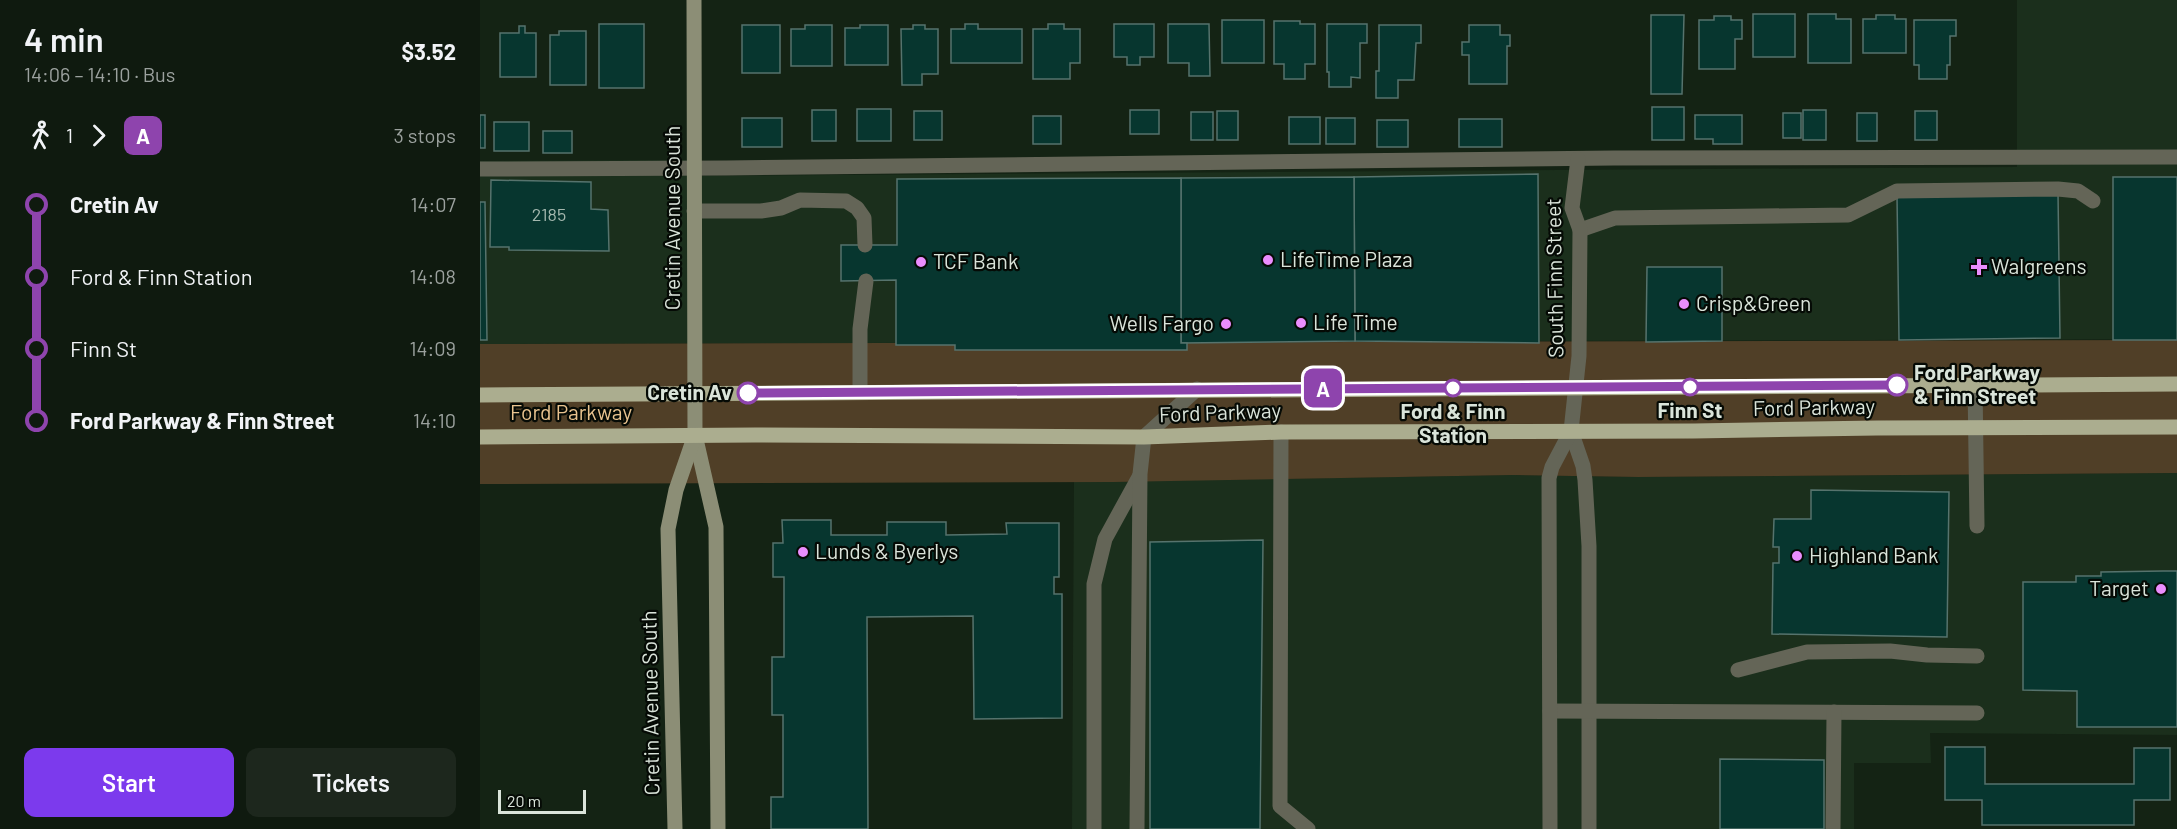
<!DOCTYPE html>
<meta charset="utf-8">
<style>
:root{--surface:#0f1a0f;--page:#1d271d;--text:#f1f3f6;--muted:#9ba19e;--accent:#7c3aed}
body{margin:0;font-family:Barlow,sans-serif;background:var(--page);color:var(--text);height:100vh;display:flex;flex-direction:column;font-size:22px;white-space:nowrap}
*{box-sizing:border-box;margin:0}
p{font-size:20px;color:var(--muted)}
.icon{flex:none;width:33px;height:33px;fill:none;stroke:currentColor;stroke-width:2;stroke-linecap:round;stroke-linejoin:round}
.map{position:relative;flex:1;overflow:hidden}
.side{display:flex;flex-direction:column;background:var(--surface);width:480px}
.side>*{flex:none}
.badge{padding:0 12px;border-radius:9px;font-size:21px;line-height:39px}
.scale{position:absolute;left:18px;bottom:15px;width:88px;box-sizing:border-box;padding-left:6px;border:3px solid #dae4da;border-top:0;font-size:16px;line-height:21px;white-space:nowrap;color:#dae4da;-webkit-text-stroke:4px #050a05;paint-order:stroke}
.map>.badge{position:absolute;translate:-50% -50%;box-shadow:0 0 0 3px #fff}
.legs{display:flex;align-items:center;gap:9px;height:66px;padding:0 24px;font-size:20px}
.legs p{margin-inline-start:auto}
.summary{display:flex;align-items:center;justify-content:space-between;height:102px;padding:0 24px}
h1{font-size:33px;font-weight:600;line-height:45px}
.cta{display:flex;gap:12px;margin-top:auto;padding:12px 24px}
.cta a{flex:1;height:69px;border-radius:12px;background:var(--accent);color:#fff;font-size:24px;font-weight:600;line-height:69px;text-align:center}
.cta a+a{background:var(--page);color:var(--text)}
ul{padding:0 24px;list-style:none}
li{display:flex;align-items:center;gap:21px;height:72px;font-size:22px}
li i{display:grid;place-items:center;width:9px;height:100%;margin:0 8px;background:currentColor}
li i::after{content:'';width:15px;height:15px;margin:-8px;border:4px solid;border-radius:50%;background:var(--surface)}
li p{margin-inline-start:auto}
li:first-child i{background:linear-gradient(#0000 50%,currentColor 0)}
li:last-child i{background:linear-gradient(currentColor 50%,#0000 0)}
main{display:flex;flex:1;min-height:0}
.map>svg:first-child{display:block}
.built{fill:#1b2f1c}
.green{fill:#503f27}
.building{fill:#07362f;stroke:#56736d;stroke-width:1.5}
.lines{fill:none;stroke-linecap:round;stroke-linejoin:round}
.lane{stroke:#646557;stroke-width:15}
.street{stroke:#646557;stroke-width:15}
.secondary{stroke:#8c8e76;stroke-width:15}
.primary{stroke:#abad8f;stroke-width:15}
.line-1-casing{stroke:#fff;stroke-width:14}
.line-1{stroke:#8e44ad;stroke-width:9}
.poi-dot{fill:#ea8dfd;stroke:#050a05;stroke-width:2}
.stop-1-dot{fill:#fff;stroke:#8e44ad;stroke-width:3}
.labels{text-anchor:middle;stroke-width:4.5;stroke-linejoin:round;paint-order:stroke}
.number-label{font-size:18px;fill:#a5b8af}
.street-label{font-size:21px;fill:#dae4da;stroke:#050a05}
.poi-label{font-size:21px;fill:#dae4da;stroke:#050a05;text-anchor:start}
.stop-label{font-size:21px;font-weight:bold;fill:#dae4da;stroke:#050a05}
.park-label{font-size:21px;fill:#e9c38f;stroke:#050a05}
</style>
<main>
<section class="side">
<div class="summary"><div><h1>4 min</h1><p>14:06 – 14:10 · Bus</p></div><b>$3.52</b></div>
<div class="legs"><svg class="icon" aria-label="walk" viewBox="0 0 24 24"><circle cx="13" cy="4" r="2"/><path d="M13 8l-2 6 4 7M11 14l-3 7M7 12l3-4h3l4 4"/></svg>1<svg class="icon" aria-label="forward" viewBox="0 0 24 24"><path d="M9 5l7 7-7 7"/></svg><b class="badge" style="background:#8e44ad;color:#fff">A</b><p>3 stops</p></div>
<ul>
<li><i style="color:#8e44ad"></i><b>Cretin Av</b><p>14:07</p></li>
<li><i style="color:#8e44ad"></i><span>Ford &amp; Finn Station</span><p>14:08</p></li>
<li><i style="color:#8e44ad"></i><span>Finn St</span><p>14:09</p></li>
<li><i style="color:#8e44ad"></i><b>Ford Parkway &amp; Finn Street</b><p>14:10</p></li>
</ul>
<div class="cta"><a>Start</a><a>Tickets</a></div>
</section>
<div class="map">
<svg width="1697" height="829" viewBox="0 0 1697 829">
<rect width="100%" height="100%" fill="#142314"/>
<!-- built -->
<g class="built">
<polygon points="1537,0 1697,0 1697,339 0,344 0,161 214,160 214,176 1537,167"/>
<polygon points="1697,473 1697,735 1450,733 1451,763 1374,763 1374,829 592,829 594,482 1034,475 1158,477"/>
</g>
<!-- green -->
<polygon class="green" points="1697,340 1697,473 1158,477 1034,475 634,482 0,484 0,344"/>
<!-- building -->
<g class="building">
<rect x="1273" y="14" width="42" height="43"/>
<polygon points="1328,14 1356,14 1356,19 1371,19 1371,63 1328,63"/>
<polygon points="1171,15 1204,15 1202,94 1171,94"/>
<polygon points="1396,15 1415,15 1415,19 1426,19 1426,53 1383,53 1383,19 1396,19"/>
<polygon points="1234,16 1251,16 1251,20 1262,20 1262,39 1255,39 1255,69 1219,69 1219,20 1234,20"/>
<rect x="742" y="20" width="42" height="43"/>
<polygon points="1434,20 1476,20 1476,36 1470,36 1470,65 1467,65 1467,79 1439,79 1439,65 1434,65"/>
<polygon points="794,21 820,21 820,24 835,24 835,64 825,64 825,79 804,79 804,64 794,64"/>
<rect x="119" y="24" width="45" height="64"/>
<polygon points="485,24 498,24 498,29 542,29 542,63 471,63 471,29 485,29"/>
<polygon points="568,24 584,24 584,29 600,29 600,63 590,63 590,79 553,79 553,29 568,29"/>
<polygon points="634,24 674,24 674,57 660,57 660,65 647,65 647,57 634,57"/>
<polygon points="688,24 729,24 730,76 709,76 709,63 688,63"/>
<polygon points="847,24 887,24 887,43 880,43 880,78 871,77 871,87 849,87 849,72 847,72"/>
<rect x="262" y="25" width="38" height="48"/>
<polygon points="325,25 352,25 352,66 311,66 311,29 325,29"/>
<polygon points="380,25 408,25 408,65 365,65 365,28 380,28"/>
<polygon points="433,25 445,25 445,29 458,29 458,74 442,74 442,85 422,85 421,29 433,29"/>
<polygon points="899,25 941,25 941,43 936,43 934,80 918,80 918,98 896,98 896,71 899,71"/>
<polygon points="989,25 1020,25 1020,35 1030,35 1030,46 1027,46 1027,84 989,84 989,55 982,55 982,42 989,42"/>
<polygon points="39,26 45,26 45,33 56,33 56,77 20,77 20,33 39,33"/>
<polygon points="79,31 106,31 106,85 70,85 70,35 79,35"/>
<rect x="1172" y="107" width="32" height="33"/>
<rect x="377" y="109" width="34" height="32"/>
<rect x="332" y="110" width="24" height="31"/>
<rect x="650" y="110" width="29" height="24"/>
<rect x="1323" y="110" width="23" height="30"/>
<rect x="434" y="111" width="28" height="29"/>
<rect x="737" y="111" width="21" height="29"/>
<rect x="1435" y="111" width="22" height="29"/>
<rect x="711" y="112" width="22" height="28"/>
<rect x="1303" y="113" width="18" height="25"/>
<rect x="1377" y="113" width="20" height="28"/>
<rect x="0" y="115" width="5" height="33"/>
<polygon points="1215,115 1262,115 1262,144 1233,144 1233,139 1215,139"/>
<rect x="553" y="116" width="28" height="28"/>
<rect x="809" y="117" width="31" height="27"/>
<rect x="262" y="118" width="40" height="29"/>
<rect x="846" y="118" width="29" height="26"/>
<rect x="979" y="119" width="43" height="28"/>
<rect x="897" y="120" width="31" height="27"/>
<rect x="14" y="122" width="35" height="29"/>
<rect x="63" y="131" width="29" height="22"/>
<polygon points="1058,174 1059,343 875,341 874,177"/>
<polygon points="874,177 875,341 701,343 701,178"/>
<rect x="1633" y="177" width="64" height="163"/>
<polygon points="701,178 701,343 707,343 707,350 475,350 475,345 416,345 416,280 361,281 361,245 417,245 417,179"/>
<polygon points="11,180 111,182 111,209 128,210 129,251 29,250 29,247 10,247"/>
<polygon points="1578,193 1580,338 1419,340 1417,196"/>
<polygon points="0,202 5,202 7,340 0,340"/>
<polygon points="1167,267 1242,267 1242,341 1166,342"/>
<polygon points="1331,490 1469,492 1467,637 1292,634 1293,563 1299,563 1299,547 1293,547 1294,519 1331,519"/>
<polygon points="302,520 351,520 351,535 407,535 407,522 466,522 466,535 527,534 526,523 579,523 579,577 574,577 574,594 582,594 582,718 494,719 493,616 387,617 388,829 291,829 291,797 303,797 303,715 292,715 292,657 304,657 304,577 293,577 293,543 303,543"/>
<polygon points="783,540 780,829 670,829 670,542"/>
<polygon points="1683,571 1697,571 1697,727 1597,727 1597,691 1543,690 1543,582 1596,582 1596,576 1621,576 1621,572"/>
<polygon points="1465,747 1505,747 1505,784 1654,784 1654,748 1690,748 1690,800 1654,800 1654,825 1502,825 1502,800 1465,800"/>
<polygon points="1240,759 1344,760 1344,829 1240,829"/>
</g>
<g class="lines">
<!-- lane -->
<g class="lane">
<polyline points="0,169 246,168 1134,158 1697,157"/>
<polyline points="214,211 281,211 301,208 320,200 366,201 377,208 384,218 385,245"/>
<polyline points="1100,230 1135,218 1368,215 1417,191 1578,189 1598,191 1613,201"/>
<polyline points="1495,384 1497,526"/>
<polyline points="380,391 380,329 386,281"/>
<polyline points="1091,431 1103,466 1105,480 1109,546 1109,829"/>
<polyline points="801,432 800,806 828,829"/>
<polyline points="1258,670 1327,652 1410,651 1447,655 1497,656"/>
<polyline points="1070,711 1497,713"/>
<polyline points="614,829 614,584 625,539 659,477"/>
<polyline points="657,829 660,474 664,437 717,389"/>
<polyline points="1070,829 1069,478 1072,467 1091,431"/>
<polyline points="1353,829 1354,712"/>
</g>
<!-- street -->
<polyline class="street" points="1091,431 1099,356 1100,230 1092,208 1098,159"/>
<!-- secondary -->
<g class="secondary">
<polyline points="214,0 215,435 236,527 238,829"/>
<polyline points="195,829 188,529 196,490 215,435"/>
</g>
<!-- primary -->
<g class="primary">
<polyline points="0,395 1697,384"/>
<polyline points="0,437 275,435 664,437 801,432 1214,431 1397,428 1697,427"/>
</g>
</g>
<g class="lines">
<defs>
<polyline id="line-1" points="268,393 1417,385"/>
</defs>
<!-- line-1 casing -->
<use href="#line-1" class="line-1-casing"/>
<!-- line-1 -->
<use href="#line-1" class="line-1"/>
</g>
<!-- markers -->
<g class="poi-dot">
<circle cx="788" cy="260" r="6"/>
<circle cx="441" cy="262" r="6"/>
<path d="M1496 258h6v6h6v6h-6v6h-6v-6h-6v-6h6z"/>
<circle cx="1204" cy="304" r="6"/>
<circle cx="821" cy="323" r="6"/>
<circle cx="746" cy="324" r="6"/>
<circle cx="323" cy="552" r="6"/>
<circle cx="1317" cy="556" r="6"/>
<circle cx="1681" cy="589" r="6"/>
</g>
<g class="stop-1-dot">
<circle cx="1417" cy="385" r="10"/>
<circle cx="1210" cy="387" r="8"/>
<circle cx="973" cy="388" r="8"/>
<circle cx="268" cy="393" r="10"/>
</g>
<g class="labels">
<!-- number labels -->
<g class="number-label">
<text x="69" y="221">2185</text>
</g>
<!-- street labels -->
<g class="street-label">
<text transform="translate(193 218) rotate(-90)" y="7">Cretin Avenue South</text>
<text transform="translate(1075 278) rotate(-91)" y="7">South Finn Street</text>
<text transform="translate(1334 408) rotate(-1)" y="7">Ford Parkway</text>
<text transform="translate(740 413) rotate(-2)" y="7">Ford Parkway</text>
<text transform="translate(171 703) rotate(-91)" y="7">Cretin Avenue South</text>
</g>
<!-- poi labels -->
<g class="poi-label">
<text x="800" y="267">LifeTime Plaza</text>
<text x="453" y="269">TCF Bank</text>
<text x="1511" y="274">Walgreens</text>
<text x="1216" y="311">Crisp&amp;Green</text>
<text x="833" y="330">Life Time</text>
<text x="734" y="331" text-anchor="end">Wells Fargo</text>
<text x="335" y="559">Lunds &amp; Byerlys</text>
<text x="1329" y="563">Highland Bank</text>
<text x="1669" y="596" text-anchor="end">Target</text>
</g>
<!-- stop labels -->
<g class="stop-label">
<text x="1434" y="380" text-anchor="start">Ford Parkway<tspan x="1434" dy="24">&amp; Finn Street</tspan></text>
<text x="252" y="400" text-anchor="end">Cretin Av</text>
<text x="1210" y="418">Finn St</text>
<text x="973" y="419">Ford &amp; Finn<tspan x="973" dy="24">Station</tspan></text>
</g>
<!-- park labels -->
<g class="park-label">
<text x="91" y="420">Ford Parkway</text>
</g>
</g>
</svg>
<div class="scale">20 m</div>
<b class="badge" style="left:843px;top:388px;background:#8e44ad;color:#fff">A</b>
</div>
</main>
